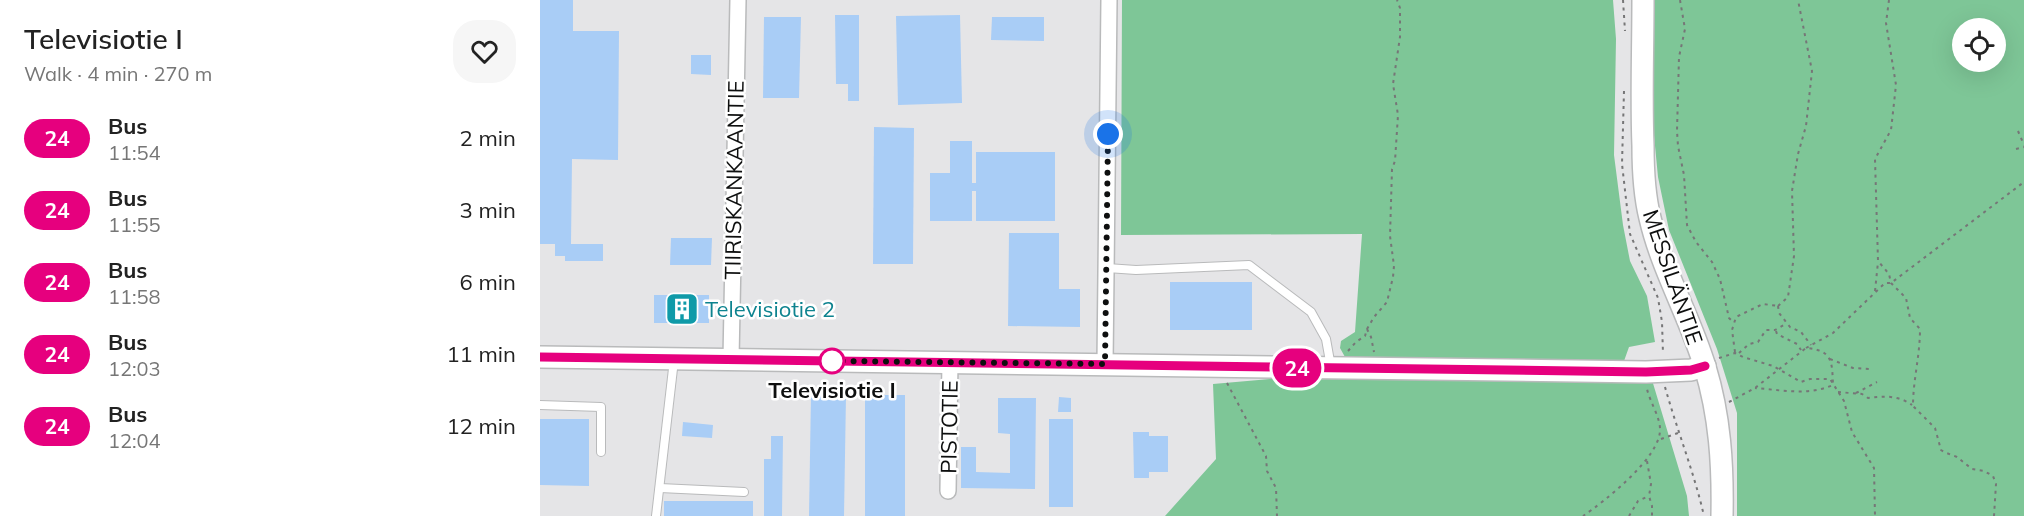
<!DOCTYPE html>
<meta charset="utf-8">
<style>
:root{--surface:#fff;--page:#f6f6f6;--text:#222;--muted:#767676}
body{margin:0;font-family:Mulish,sans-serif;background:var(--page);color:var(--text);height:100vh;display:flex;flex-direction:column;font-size:22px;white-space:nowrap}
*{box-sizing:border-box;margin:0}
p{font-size:20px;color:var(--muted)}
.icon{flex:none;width:33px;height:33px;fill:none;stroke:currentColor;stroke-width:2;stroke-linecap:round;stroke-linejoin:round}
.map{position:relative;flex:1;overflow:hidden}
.drawer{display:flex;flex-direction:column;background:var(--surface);width:540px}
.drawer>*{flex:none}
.badge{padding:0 12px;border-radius:20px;font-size:21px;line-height:39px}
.tools{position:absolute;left:1412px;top:18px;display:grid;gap:12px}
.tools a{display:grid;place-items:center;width:54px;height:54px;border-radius:50%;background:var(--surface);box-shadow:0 6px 24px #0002;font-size:30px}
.you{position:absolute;width:30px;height:30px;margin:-15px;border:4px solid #fff;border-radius:50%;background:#1a73e8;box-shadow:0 0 0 9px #1a73e833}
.map>.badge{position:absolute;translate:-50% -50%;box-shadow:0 0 0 3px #fff}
.round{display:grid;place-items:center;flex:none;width:63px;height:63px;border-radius:24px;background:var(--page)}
.head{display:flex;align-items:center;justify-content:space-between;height:102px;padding:0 24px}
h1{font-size:28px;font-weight:600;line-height:45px}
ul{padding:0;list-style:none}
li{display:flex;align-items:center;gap:18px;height:72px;padding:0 24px}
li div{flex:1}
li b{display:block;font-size:22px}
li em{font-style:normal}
li .badge{min-width:66px;font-weight:700;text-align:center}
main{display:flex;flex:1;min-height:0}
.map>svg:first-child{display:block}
.green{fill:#7ec697;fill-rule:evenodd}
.building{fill:#a9cdf6}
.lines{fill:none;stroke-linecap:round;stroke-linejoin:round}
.lane-casing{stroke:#b9babb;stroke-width:10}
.street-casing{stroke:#b9babb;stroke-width:18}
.secondary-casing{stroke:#b9babb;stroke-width:24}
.path{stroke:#767677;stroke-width:2;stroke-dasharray:3 4.5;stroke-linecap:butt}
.lane{stroke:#fff;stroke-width:8}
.street{stroke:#fff;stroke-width:15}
.secondary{stroke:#fff;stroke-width:21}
.line-casing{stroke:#fff;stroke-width:14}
.line{stroke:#e6007e;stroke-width:9}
.walk{stroke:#0e0f0f;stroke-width:6;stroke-dasharray:0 10.8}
.stop-dot{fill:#fff;stroke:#e6007e;stroke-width:3}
.labels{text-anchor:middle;stroke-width:5;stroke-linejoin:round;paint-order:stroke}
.street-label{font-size:22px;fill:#0e0f0f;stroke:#fff}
.culture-label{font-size:22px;fill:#0d838f;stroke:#fff;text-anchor:start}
.stop-label{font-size:22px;font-weight:bold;fill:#0e0f0f;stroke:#fff}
</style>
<main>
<section class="drawer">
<div class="head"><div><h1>Televisiotie I</h1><p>Walk · 4 min · 270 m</p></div><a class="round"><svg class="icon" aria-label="heart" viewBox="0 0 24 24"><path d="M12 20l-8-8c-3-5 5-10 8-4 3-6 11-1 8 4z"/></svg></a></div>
<ul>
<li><span class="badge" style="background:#e6007e;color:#fff">24</span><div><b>Bus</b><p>11:54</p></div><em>2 min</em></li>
<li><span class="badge" style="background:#e6007e;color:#fff">24</span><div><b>Bus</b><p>11:55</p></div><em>3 min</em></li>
<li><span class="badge" style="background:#e6007e;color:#fff">24</span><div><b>Bus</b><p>11:58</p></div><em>6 min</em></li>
<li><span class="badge" style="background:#e6007e;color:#fff">24</span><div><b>Bus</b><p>12:03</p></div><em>11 min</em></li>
<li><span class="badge" style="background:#e6007e;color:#fff">24</span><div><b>Bus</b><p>12:04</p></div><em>12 min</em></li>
</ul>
</section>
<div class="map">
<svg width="1484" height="516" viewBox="0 0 1484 516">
<rect width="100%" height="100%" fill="#e5e5e7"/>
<!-- green -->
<g class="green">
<polygon points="582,0 1073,0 1076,39 1074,155 1083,225 1090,261 1107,296 1115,342 1089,347 1084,361 805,357 800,348 801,341 815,332 822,234 581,235"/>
<path d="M 1113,0 L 1484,0 L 1484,516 L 1197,516 L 1197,413 L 1177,349 L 1129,230 L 1118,177 L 1113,125 ZM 1422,28 L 1455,28 L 1455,62 L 1422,62 Z"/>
<polygon points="730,379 1112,380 1147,496 1149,516 625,516 676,459 673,384"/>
</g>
<!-- building -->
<g class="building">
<polygon points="0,0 33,0 33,31 79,31 78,160 32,159 31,244 63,244 63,261 25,261 25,256 15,256 15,244 0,244"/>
<polygon points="295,15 319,15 319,101 308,101 308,84 296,84"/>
<polygon points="420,15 422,103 358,105 356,16"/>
<polygon points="224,17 261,17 259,98 223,98"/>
<polygon points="452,17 504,17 504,41 451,40"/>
<polygon points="151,55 171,55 171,75 151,74"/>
<polygon points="334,127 374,128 373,264 333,264"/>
<polygon points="410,141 432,141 432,183 436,183 436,152 515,152 515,221 436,221 436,191 432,191 432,221 390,221 390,173 410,173"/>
<polygon points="469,233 519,233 519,289 540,289 540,327 468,326"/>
<polygon points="131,238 172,238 171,265 130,265"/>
<rect x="630" y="282" width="82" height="48"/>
<rect x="114" y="295" width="55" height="28"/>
<polygon points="271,394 306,395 304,516 269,516"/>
<rect x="325" y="395" width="40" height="121"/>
<polygon points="519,397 531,398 531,412 518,412"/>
<polygon points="458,398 496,398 495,489 421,488 421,447 436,447 436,472 470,473 470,434 458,433"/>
<polygon points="0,419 49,419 49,486 0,485"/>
<rect x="509" y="419" width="24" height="88"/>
<polygon points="143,422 173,425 172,438 142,436"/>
<polygon points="593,432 609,432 609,436 628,436 628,472 609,472 609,478 594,478"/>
<polygon points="231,436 243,436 242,516 224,516 224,459 231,459"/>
<rect x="124" y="501" width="89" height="15"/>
</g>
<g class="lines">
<defs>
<g id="lane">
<polyline points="567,268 596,270 709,265 771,312 786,339 791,367"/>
<polyline points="0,405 61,407 61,452"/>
<polyline points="120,488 204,492"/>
<polyline points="116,516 134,360"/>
</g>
<g id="street">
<polyline points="191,359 198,0"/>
<polyline points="565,364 569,0"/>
<polyline points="408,491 410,362"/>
</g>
<g id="secondary">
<path d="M 1103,0 C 1103,49 1101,97 1103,146 C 1103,170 1104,194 1110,218 C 1122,270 1150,317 1165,367 C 1180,416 1183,465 1182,516"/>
<polyline points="0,357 1106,372 1151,370 1165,366"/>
</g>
</defs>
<!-- lane casing -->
<use href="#lane" class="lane-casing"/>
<!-- street casing -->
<use href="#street" class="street-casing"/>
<!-- secondary casing -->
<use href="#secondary" class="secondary-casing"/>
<!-- path -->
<g class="path">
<polyline points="1083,0 1085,31"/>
<polyline points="1140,0 1145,29 1139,57 1137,131 1138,146 1144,175 1147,225 1156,242 1172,262 1180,279 1189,318 1194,323"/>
<path d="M 1349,0 L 1346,23 L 1356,85 L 1351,130 L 1335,159 L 1338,261 L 1349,274 L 1351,283 L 1366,298 L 1370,318 L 1380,329 C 1380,356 1373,380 1373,406 L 1395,428 L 1401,450 L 1404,452 L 1417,457 L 1432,469 L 1444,471 L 1453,476 L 1456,484 L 1454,516"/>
<polyline points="1084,91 1082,164 1090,234 1118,298 1122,322 1123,354"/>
<polyline points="1478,131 1484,145"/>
<polyline points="1476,149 1484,147"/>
<polyline points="1335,291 1338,262"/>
<polyline points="1238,306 1248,297 1254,256 1252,191 1258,154 1266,126 1272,71 1258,0"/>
<polyline points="1238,306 1239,313 1250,327 1261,332 1271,345"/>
<polyline points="827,329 831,337 834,352"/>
<polyline points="1236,331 1237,334 1257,344 1261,350"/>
<polyline points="1266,348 1293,333 1345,283 1351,283 1484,182"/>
<polyline points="808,351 816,342 825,336 827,329 834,317 847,302 853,277 854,266 850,236 852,169 855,161 858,115 853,84 860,37 860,8 857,0"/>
<polyline points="1195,352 1192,330 1196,317 1223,304 1238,306"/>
<polyline points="1199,353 1209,344 1218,342 1226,330 1235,330 1247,323"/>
<polyline points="1179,358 1195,353 1203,357 1233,366 1261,382 1270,379 1290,379 1304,401 1312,432 1334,468 1335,516"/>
<polyline points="1290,359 1313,368 1331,369"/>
<polyline points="687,383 726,456 727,471 736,488 737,516"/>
<path d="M 1125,387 C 1137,430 1154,472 1164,516"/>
<path d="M 1298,392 L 1322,394 L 1328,398 C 1344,396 1358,395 1372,405"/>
<polyline points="1316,393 1337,382"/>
<path d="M 1189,402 L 1215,388 L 1266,348 C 1293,350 1292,362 1293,385 C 1268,396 1241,390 1215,388"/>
<polyline points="1121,439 1138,433"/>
<polyline points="1107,461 1111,484 1109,496 1112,506 1112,516"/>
<path d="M 1043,516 C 1065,501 1121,457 1120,429 C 1120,417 1110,402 1107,389"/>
<polyline points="1089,516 1098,501 1109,496"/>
</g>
<!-- lane -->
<use href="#lane" class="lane"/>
<!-- street -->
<use href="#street" class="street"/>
<!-- secondary -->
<use href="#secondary" class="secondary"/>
</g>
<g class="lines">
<defs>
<polyline id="line" points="0,357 1106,372 1151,370 1165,366"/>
</defs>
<!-- line casing -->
<use href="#line" class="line-casing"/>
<!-- line -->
<use href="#line" class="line"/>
<!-- walk -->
<polyline class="walk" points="292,361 565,364 568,134"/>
</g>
<!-- icons -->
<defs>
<symbol id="building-square" viewBox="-11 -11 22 22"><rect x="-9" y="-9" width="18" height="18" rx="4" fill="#0f9aa8" stroke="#fff"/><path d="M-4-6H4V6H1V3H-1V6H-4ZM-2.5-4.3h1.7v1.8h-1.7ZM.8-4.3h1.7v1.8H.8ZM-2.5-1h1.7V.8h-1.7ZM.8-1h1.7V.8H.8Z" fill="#fff"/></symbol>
</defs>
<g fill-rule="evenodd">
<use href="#building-square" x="123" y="290" width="38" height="38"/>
</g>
<!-- markers -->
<circle class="stop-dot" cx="292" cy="361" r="12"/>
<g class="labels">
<!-- street labels -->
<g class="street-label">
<text transform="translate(194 180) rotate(-89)" y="8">TIIRISKANKAANTIE</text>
<text transform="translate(1133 277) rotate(71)" y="8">MESSILÄNTIE</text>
<text transform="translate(409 427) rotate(-89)" y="8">PISTOTIE</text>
</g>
<!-- culture labels -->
<g class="culture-label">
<text x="165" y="317">Televisiotie 2</text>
</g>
<!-- stop labels -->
<g class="stop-label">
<text x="292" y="398">Televisiotie I</text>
</g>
</g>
</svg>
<div class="tools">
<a><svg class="icon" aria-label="locate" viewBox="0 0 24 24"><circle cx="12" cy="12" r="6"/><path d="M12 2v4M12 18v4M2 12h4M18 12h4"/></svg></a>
</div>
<div class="you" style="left:568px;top:134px"></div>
<b class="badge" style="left:757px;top:368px;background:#e6007e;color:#fff">24</b>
</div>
</main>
